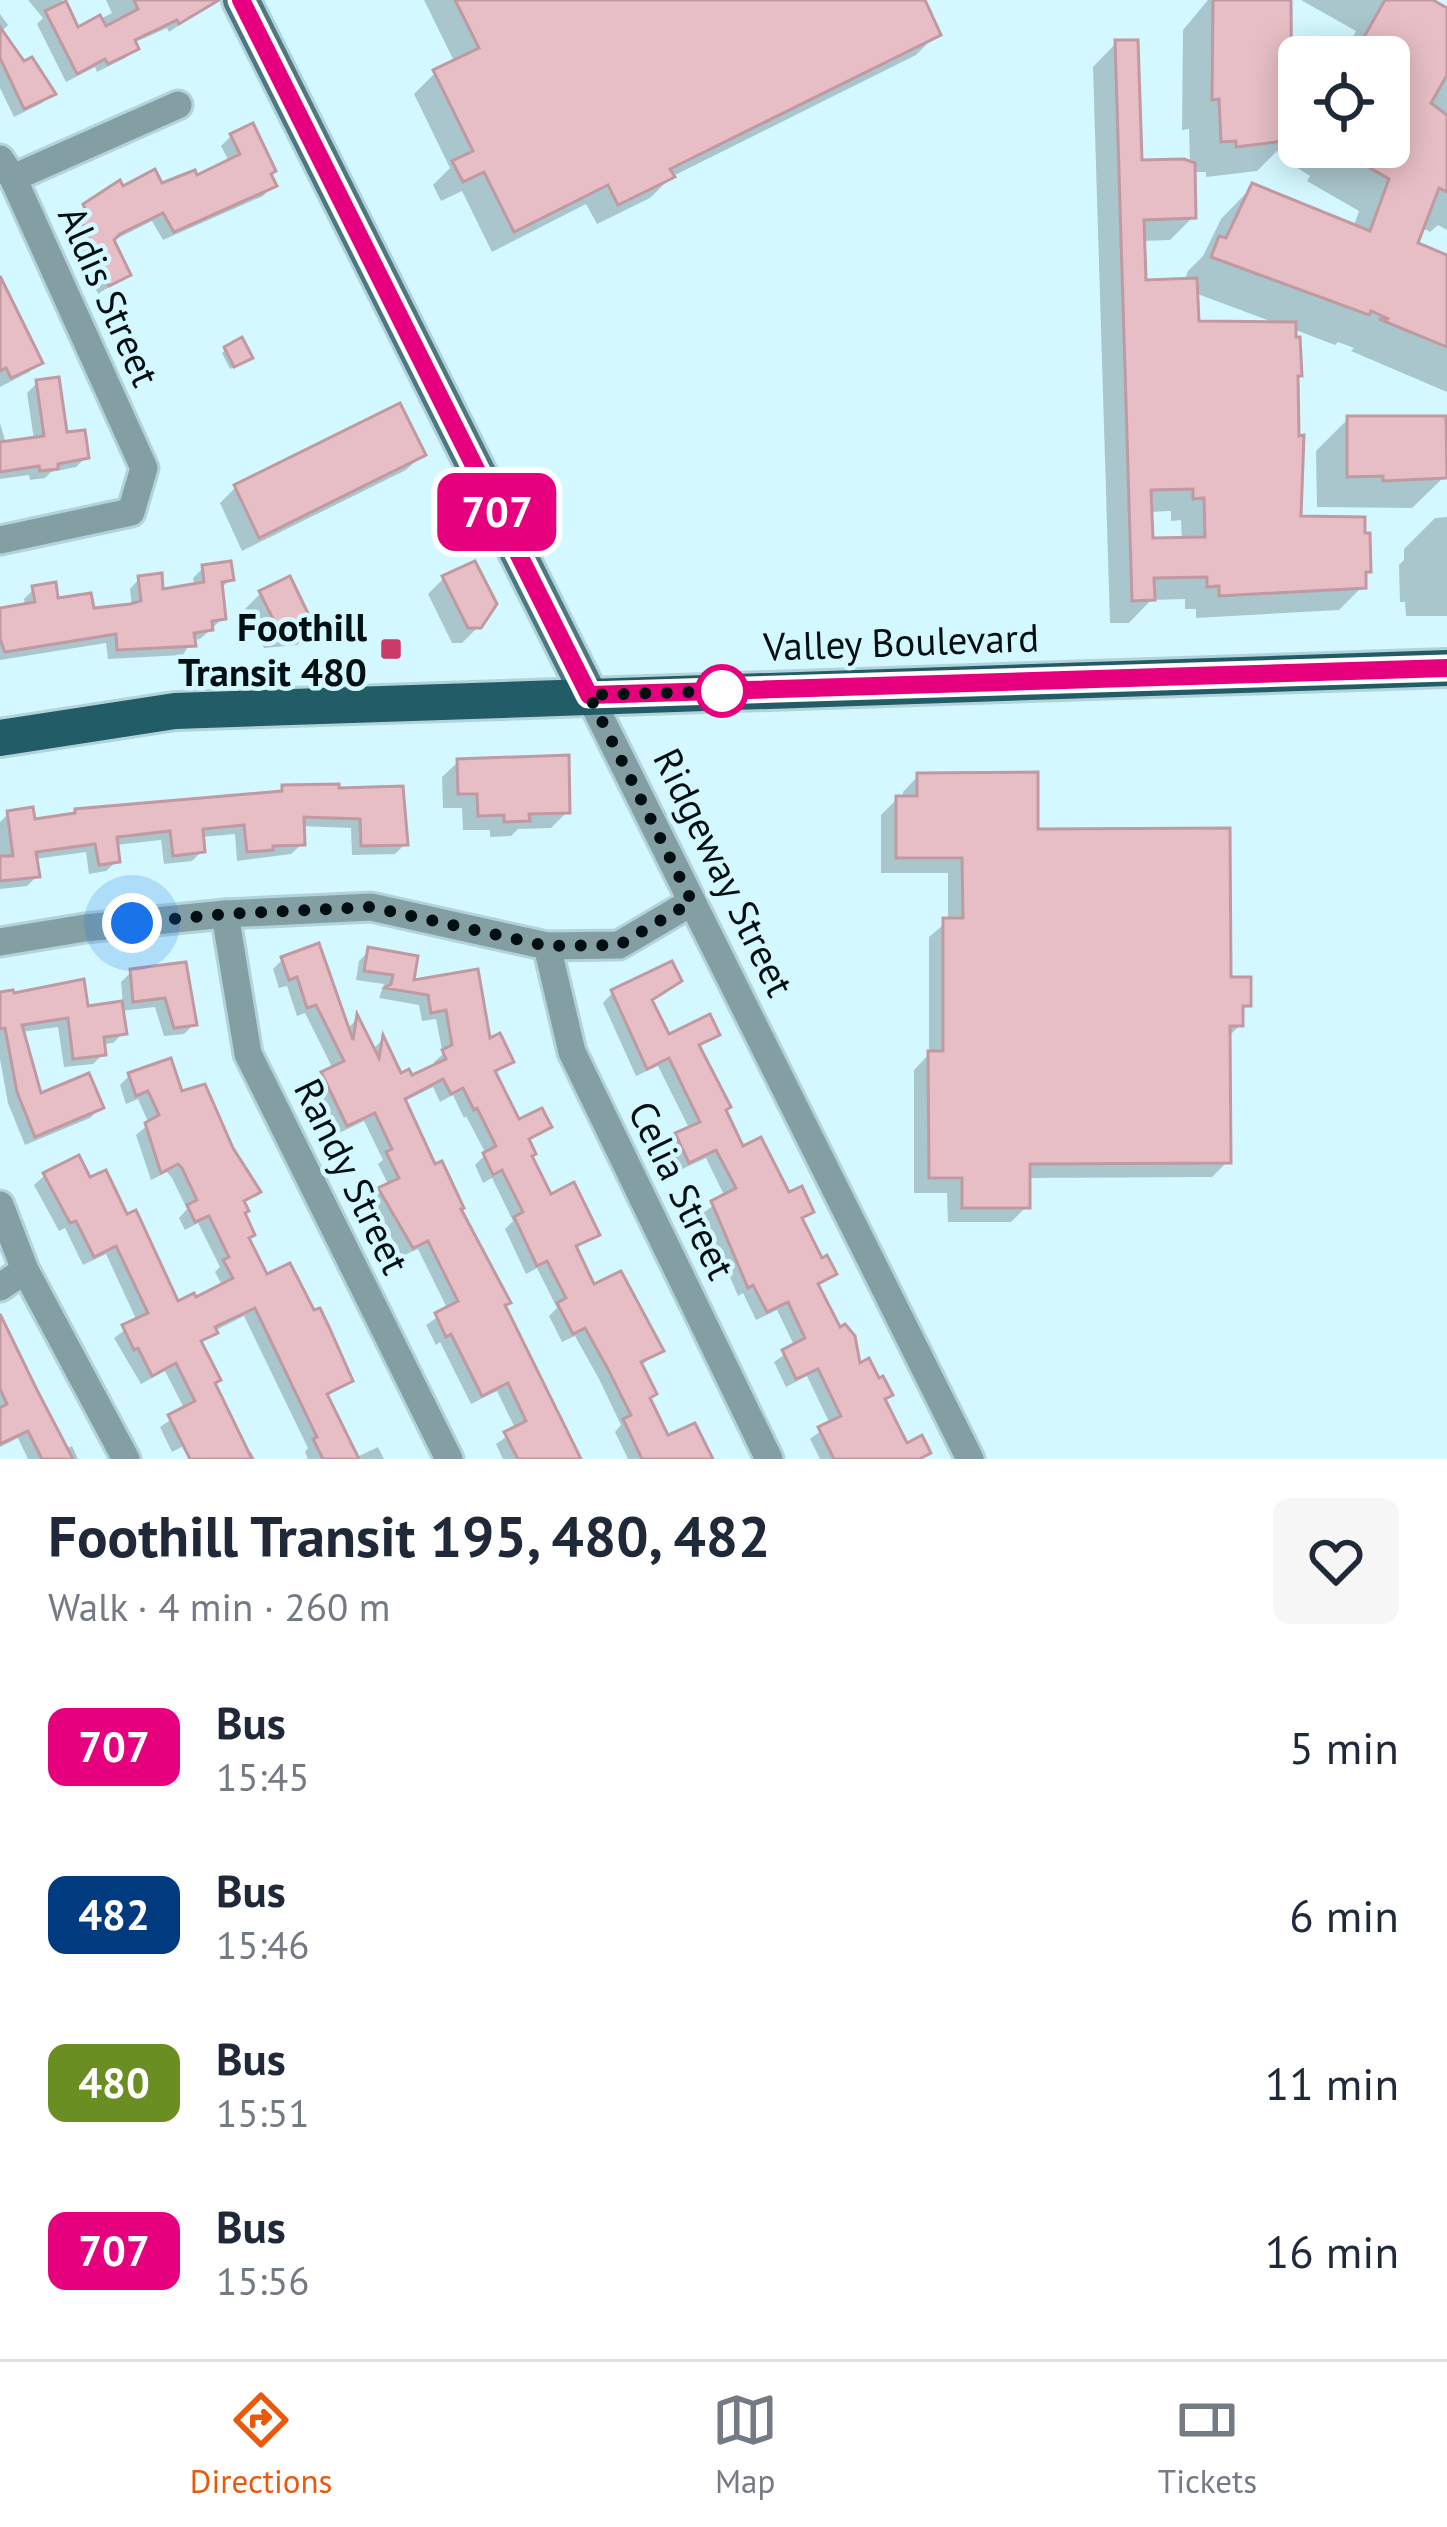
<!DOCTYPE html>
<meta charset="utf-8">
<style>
:root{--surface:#fff;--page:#f6f6f7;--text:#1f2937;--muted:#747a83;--line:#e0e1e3;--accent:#ea580c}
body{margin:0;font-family:"PT Sans",sans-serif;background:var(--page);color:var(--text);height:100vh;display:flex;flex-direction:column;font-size:45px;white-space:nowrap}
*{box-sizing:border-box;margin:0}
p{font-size:39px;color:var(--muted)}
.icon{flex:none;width:66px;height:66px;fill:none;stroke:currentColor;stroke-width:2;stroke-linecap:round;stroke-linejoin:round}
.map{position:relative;height:1459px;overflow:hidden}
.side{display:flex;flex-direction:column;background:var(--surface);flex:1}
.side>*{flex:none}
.badge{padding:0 24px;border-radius:18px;font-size:42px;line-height:78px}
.buttons{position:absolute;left:1278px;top:36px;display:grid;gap:24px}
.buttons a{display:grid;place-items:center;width:132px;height:132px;border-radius:18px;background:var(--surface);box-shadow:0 6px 30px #0003;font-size:60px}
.you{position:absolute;width:60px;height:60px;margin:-30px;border:9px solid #fff;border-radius:50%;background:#1a73e8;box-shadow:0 0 0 18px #1a73e833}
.map>.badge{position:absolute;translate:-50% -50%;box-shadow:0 0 0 6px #fff}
.round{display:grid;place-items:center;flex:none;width:126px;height:126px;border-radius:18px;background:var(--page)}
.overview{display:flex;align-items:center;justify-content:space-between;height:204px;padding:0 48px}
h1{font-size:57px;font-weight:600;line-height:90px}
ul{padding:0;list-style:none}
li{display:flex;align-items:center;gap:36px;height:168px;padding:0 48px}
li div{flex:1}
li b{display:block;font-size:45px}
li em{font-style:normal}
li .badge{min-width:132px;font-weight:700;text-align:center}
.tab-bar{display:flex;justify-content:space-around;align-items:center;height:168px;border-top:3px solid var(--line);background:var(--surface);font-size:33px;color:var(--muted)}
.tab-bar a{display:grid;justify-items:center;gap:6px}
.tab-bar .current{color:var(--accent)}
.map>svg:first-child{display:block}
.shadow{fill:#0003;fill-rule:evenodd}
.building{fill:#e7bec6;stroke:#c099a1;stroke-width:3;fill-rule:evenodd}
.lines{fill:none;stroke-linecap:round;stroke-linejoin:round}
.street-casing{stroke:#b2d3d9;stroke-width:33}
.secondary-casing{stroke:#b2d3d9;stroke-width:42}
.primary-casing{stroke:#b2d3d9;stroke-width:42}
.street{stroke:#839fa4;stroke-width:27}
.secondary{stroke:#4d7880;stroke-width:36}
.primary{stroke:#225c66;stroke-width:36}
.line-casing{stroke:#fff;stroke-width:27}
.line{stroke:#e6007e;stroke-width:18}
.walk{stroke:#010f12;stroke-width:12;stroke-dasharray:0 21.6}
.poi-dot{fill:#c93b69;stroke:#d4f8ff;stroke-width:4.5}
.stop-dot{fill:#fff;stroke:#e6007e;stroke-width:6}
.labels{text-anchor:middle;stroke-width:9;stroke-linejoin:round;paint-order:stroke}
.street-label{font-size:39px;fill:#010f12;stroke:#d4f8ff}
.poi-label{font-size:39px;font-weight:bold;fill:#010f12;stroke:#d4f8ff;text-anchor:end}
</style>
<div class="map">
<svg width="1447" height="1459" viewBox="0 0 1447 1459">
<rect width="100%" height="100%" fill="#d4f8ff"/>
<!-- shadow -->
<g class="shadow">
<polygon points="28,0 62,0 77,31 112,13 106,0 190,0 196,14 169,32 167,28 133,43 135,48 125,58 97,72 95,67 66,82 37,24 43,18"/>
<polygon points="424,0 921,0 937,34 916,55 671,177 650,198 597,224 586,204 492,252 462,191 441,201 433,185 450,168 414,94 435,73 455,63"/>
<path d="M 1208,0 L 1288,0 L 1289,139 L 1257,171 L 1206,177 L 1206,172 L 1192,172 L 1193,217 L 1170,240 L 1141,241 L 1143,283 L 1184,282 L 1188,271 L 1203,256 L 1221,219 L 1252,187 L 1353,228 L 1359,211 L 1307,181 L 1310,176 L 1296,167 L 1307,147 L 1389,147 L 1389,57 L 1342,57 L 1356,31 L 1301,0 L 1426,0 L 1447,12 L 1447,230 L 1438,225 L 1430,232 L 1421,227 L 1414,244 L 1447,258 L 1447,392 L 1351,351 L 1354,348 L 1338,342 L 1335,345 L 1293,329 L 1298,519 L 1368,571 L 1363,576 L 1363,586 L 1339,610 L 1196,618 L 1196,609 L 1185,609 L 1185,599 L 1151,600 L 1129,623 L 1110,623 L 1093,67 L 1116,43 L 1139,163 L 1190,164 L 1189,129 L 1182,130 L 1183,30 ZM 1195,293 L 1278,324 L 1196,324 ZM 1171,511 L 1171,521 L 1181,520 L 1182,540 L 1150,541 L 1149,512 Z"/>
<polygon points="0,14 8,25 0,33 23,65 52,93 42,103 14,117 0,88"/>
<polygon points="231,136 273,186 263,196 163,240 152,221 112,241 127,275 98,294 91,278 94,276 68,225 75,216 85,206 121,190 196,179 230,163 221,146"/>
<polygon points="0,283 39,362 29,372 0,387"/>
<polygon points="226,349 245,362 230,369 222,353"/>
<polygon points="37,383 65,436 86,457 76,467 51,472 45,478 30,480 29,475 0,479 0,423 6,444 34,440 27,393"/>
<polygon points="1348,419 1444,477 1412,508 1317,507 1316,451"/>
<polygon points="422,455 406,470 242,551 220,503 236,487"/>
<polygon points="1447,517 1447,616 1406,616 1405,602 1400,602 1399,565 1404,560 1404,549 1435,518"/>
<polygon points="203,568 231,579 220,589 223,618 200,639 192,640 183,655 108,659 106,643 0,660 0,611 25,607 24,599 34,589 56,601 91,611 132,607 130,589 140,578 160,593 195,587 193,578"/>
<polygon points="444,578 479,626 462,643 452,643 428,594"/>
<polygon points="261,593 313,630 297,645 264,648 245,609"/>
<polygon points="458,762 567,812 551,828 518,829 511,836 490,837 490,830 463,830 462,808 443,808 442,777"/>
<polygon points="918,776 1035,832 1228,980 1248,1005 1240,1013 1240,1025 1227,1038 1228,1161 1212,1177 1027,1178 1027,1206 1011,1222 948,1222 947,1193 914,1193 914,1070 929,1054 929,937 948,921 948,873 881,873 881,815 897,799 903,799 903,792"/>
<polygon points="284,788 401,789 405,844 395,854 352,855 351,828 301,826 302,844 291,854 237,861 235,834 201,837 202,851 192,861 164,864 161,840 115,845 117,861 106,871 89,874 86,852 35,859 37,876 27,886 0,889 0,822 8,814 32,823 277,794"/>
<polygon points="369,951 411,984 475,972 487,1042 510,1061 494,1075 518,1123 548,1127 527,1142 529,1156 550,1198 596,1234 574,1250 593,1288 660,1351 640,1366 648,1400 667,1439 694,1427 710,1459 628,1459 615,1432 621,1425 599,1379 575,1336 562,1342 549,1316 557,1308 537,1268 526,1274 505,1229 513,1221 492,1178 483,1183 475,1165 486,1154 466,1116 464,1118 453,1095 440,1102 433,1087 403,1102 576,1459 503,1459 496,1444 516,1430 497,1391 471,1404 440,1342 436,1345 426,1325 448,1310 418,1249 402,1256 370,1200 389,1186 378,1164 383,1160 364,1121 337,1134 313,1085 332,1067 305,1013 297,1016 287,986 279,988 273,969 283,959 347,1029 357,1019 372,1050 382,1040 400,1077 410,1079 436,1067 434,1062 443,1054 436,1019 422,1021 419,1005 379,998 384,984 356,980 359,961"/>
<polygon points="183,966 194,1024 184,1034 164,1036 155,1007 120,1011 123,1033 113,1043 102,1044 103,1054 93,1064 64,1067 58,1027 21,1032 39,1098 100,1108 90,1118 25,1145 8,1103 0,1059 0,997 85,1010 123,1004 121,982 131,972"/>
<polygon points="679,980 650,1002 667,1038 716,1034 697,1048 741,1150 787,1196 811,1211 800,1221 820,1262 833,1274 816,1287 857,1367 883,1401 905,1447 927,1452 920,1459 820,1459 810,1439 830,1424 807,1376 786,1387 774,1362 795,1347 777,1310 756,1320 743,1293 738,1296 703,1213 725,1197 706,1158 678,1171 666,1146 690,1130 658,1066 636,1076 603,1003 613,992"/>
<polygon points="130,1075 180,1095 231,1149 257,1192 242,1204 247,1240 266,1279 350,1380 326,1397 355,1458 378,1447 384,1459 308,1459 305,1452 308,1448 244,1316 214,1331 200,1344 212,1384 247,1454 251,1452 255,1459 208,1459 197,1439 172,1452 160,1427 185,1410 165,1371 141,1384 114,1338 137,1321 106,1254 83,1265 65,1228 59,1231 34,1185 44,1176 177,1305 223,1287 215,1272 220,1267 198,1223 185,1230 179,1218 187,1209 172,1178 167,1172 151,1180 136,1135 149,1124 138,1099 126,1104 120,1085"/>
<polygon points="0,1336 65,1449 72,1446 78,1459 28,1459 18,1438 0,1447"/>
</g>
<!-- building -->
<g class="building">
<polygon points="134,0 219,0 179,24 177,20 135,40 139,49 108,64 105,59 77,74 45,11 66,1 78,27 100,15 106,26 138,9"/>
<polygon points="455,0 925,0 941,35 670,169 675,177 618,205 608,185 514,232 484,172 463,182 452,161 473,151 433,70 479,48"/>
<polygon points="1213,0 1291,0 1292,140 1236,147 1236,141 1221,142 1219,99 1212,100"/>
<polygon points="1385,0 1433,0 1447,8 1447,75 1431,103 1447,115 1447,192 1439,188 1418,243 1447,255 1447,347 1379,319 1389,319 1371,311 1369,315 1211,257 1219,236 1226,238 1252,183 1370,231 1389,179 1334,147 1389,147 1389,57 1360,44"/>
<polygon points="0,27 24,61 32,57 56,94 24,109 0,58"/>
<path d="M 1115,40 L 1138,40 L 1142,160 L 1184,159 L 1195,163 L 1196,218 L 1144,220 L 1146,280 L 1197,278 L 1199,321 L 1296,322 L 1296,337 L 1300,337 L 1302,376 L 1298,376 L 1299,436 L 1304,435 L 1301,516 L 1365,517 L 1365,533 L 1370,533 L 1371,572 L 1366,572 L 1366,588 L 1219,596 L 1219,586 L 1207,587 L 1207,577 L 1154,578 L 1155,600 L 1132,601 ZM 1193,489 L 1193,499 L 1204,498 L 1205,537 L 1153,538 L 1151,490 Z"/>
<polygon points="253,123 276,171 271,174 277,186 174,232 163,213 120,234 114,240 131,275 109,286 99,266 102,264 77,213 85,209 83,204 120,180 123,186 155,169 162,183 195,170 197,175 240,154 230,134"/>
<polygon points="0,276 43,363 11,378 6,368 0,371"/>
<polygon points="242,337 253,358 234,367 224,347"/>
<polygon points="59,377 67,432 85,430 89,458 58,464 58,469 40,471 39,466 0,472 0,442 44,436 36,380"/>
<polygon points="400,403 426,455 259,538 234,485"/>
<polygon points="1347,416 1446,416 1447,478 1383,481 1383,476 1347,477"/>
<polygon points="231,561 234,580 222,582 226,619 212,621 213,630 194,633 196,646 117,650 116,634 5,652 0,639 0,608 35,602 32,586 56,582 58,598 91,593 94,608 130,604 141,601 138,576 162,573 163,589 204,582 202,565"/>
<polygon points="475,561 497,604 481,628 468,628 442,576"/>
<polygon points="290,576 316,630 280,633 259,591"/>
<polygon points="569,755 570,813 529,814 530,821 504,822 504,815 478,816 477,794 458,794 457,759"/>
<polygon points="1038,772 1038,829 1230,828 1231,977 1251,977 1251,1006 1243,1006 1243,1026 1230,1026 1231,1163 1030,1164 1030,1208 962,1208 962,1178 929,1178 928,1051 943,1051 943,918 963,918 962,858 896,858 896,796 917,796 917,773"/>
<polygon points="339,784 339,788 403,786 408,845 361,846 360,819 304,817 305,845 273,846 273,850 247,852 244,825 203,829 205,852 173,856 170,831 117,837 120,862 99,865 95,844 36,852 40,877 0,881 0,856 13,856 7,811 33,807 35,819 75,813 75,809 282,791 282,785"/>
<polygon points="319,943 353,1040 357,1014 379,1058 383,1035 401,1073 409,1069 412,1075 446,1059 442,1050 452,1045 446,1010 431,1013 428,995 385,988 391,984 393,975 364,971 368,947 418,956 414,980 478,969 490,1038 500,1033 514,1062 495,1071 519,1119 542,1108 552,1127 529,1139 536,1154 532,1156 551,1194 574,1182 600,1235 576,1246 594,1284 621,1271 664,1351 641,1362 657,1394 650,1398 668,1435 695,1423 713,1459 642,1459 623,1419 631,1415 608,1369 585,1328 573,1334 557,1303 566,1298 547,1261 537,1266 514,1217 523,1212 502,1170 493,1175 483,1153 496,1146 477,1108 474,1110 463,1088 451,1094 443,1079 405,1099 435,1164 442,1161 464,1208 461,1209 511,1303 505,1305 581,1459 518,1459 504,1432 526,1421 508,1383 482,1396 451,1334 446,1337 435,1313 458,1301 428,1241 413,1248 378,1188 399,1178 386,1152 392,1149 375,1113 347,1126 321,1072 344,1061 316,1005 307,1008 297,977 289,980 281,957"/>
<polygon points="672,961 682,981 652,1000 669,1034 710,1014 720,1035 699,1045 731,1107 726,1110 743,1146 761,1137 789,1192 802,1186 814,1212 802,1218 822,1258 827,1255 837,1274 818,1284 840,1327 845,1324 855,1336 860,1363 869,1358 879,1378 883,1376 893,1395 885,1399 907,1443 922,1435 931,1453 919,1459 834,1459 818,1427 841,1416 818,1369 796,1379 782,1350 805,1338 788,1302 767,1312 753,1285 748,1288 711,1201 736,1188 716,1150 689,1163 675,1133 700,1122 669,1058 647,1069 611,990"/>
<polygon points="186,962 197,1025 174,1028 165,998 133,1002 130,969"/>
<polygon points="84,979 88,1006 122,1001 127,1034 104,1037 106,1055 73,1059 68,1018 22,1025 41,1093 89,1073 104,1108 35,1137 17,1092 5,1028 0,1029 0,992 13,990 14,993"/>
<polygon points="171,1058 182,1091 205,1084 233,1148 261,1192 244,1201 249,1211 245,1213 255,1235 249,1238 267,1274 290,1263 314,1310 320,1308 329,1327 353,1381 327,1394 359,1459 323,1459 313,1439 317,1437 255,1308 215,1327 218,1333 201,1341 221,1380 215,1383 252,1459 190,1459 168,1415 195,1401 176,1363 152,1376 138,1348 134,1350 122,1325 148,1313 116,1246 94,1257 76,1221 70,1223 43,1173 79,1155 90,1177 106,1170 127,1214 136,1210 178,1301 194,1293 196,1297 233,1278 223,1260 229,1257 209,1216 195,1222 187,1205 197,1200 182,1168 178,1164 161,1173 145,1123 159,1115 148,1091 136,1096 128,1073"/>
<polygon points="0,1314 37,1390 73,1459 42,1459 28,1431 0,1444 0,1408 7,1404 0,1389"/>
</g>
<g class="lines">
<defs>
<g id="street">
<polyline points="0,159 13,178 144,468 131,512 0,540"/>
<polyline points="13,178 178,105"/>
<polyline points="589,695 970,1459"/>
<polyline points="225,914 248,1054 449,1459"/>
<polyline points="0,942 85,928 225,914 371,907 547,946 619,945 692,902"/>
<polyline points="547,946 572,1052 769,1459"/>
<polyline points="0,1205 25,1270 126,1459"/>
<polyline points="0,1287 25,1270"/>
</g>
<polyline id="secondary" points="241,0 589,695"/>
<polyline id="primary" points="0,738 175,711 1447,668"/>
</defs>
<!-- street casing -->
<use href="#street" class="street-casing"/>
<!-- secondary casing -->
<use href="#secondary" class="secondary-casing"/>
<!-- primary casing -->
<use href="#primary" class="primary-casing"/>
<!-- street -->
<use href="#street" class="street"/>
<!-- secondary -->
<use href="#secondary" class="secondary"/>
<!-- primary -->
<use href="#primary" class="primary"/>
</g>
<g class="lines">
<defs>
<polyline id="line" points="241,0 589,695 1447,668"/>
</defs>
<!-- line casing -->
<use href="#line" class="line-casing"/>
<!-- line -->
<use href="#line" class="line"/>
<!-- walk -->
<polyline class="walk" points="132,923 225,914 371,907 547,946 619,945 692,902 589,695 722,691"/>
</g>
<!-- markers -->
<rect class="poi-dot" x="379" y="637" width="24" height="24" rx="6"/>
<circle class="stop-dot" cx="722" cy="691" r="24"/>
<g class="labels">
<!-- street labels -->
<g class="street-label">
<text transform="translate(109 296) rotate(66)" y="14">Aldis Street</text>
<text transform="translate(901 642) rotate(-2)" y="14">Valley Boulevard</text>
<text transform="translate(724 872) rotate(64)" y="14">Ridgeway Street</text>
<text transform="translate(352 1176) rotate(64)" y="14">Randy Street</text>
<text transform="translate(682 1190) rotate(64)" y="14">Celia Street</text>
</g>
<!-- poi labels -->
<g class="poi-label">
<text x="367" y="641">Foothill<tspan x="367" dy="45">Transit 480</tspan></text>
</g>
</g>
</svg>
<div class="buttons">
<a><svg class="icon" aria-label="locate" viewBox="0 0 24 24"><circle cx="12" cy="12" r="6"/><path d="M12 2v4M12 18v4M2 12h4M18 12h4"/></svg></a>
</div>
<div class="you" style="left:132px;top:923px"></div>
<b class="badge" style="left:497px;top:512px;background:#e6007e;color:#fff">707</b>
</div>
<section class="side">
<div class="overview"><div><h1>Foothill Transit 195, 480, 482</h1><p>Walk · 4 min · 260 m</p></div><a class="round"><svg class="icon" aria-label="heart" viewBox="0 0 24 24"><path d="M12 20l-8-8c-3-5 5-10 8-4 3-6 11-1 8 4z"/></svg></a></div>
<ul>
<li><span class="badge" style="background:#e6007e;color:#fff">707</span><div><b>Bus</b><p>15:45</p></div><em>5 min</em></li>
<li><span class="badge" style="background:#003b80;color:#fff">482</span><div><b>Bus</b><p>15:46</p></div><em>6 min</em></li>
<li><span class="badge" style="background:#6b8e23;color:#fff">480</span><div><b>Bus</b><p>15:51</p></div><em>11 min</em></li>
<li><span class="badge" style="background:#e6007e;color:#fff">707</span><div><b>Bus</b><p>15:56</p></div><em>16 min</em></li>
</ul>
</section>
<nav class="tab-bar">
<a class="current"><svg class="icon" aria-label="directions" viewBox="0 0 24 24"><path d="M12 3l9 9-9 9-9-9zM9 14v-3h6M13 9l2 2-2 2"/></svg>Directions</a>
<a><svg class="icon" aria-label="map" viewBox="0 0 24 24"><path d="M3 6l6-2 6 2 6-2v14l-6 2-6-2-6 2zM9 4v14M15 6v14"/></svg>Map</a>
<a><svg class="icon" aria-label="tickets" viewBox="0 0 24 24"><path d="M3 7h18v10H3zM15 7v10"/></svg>Tickets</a>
</nav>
